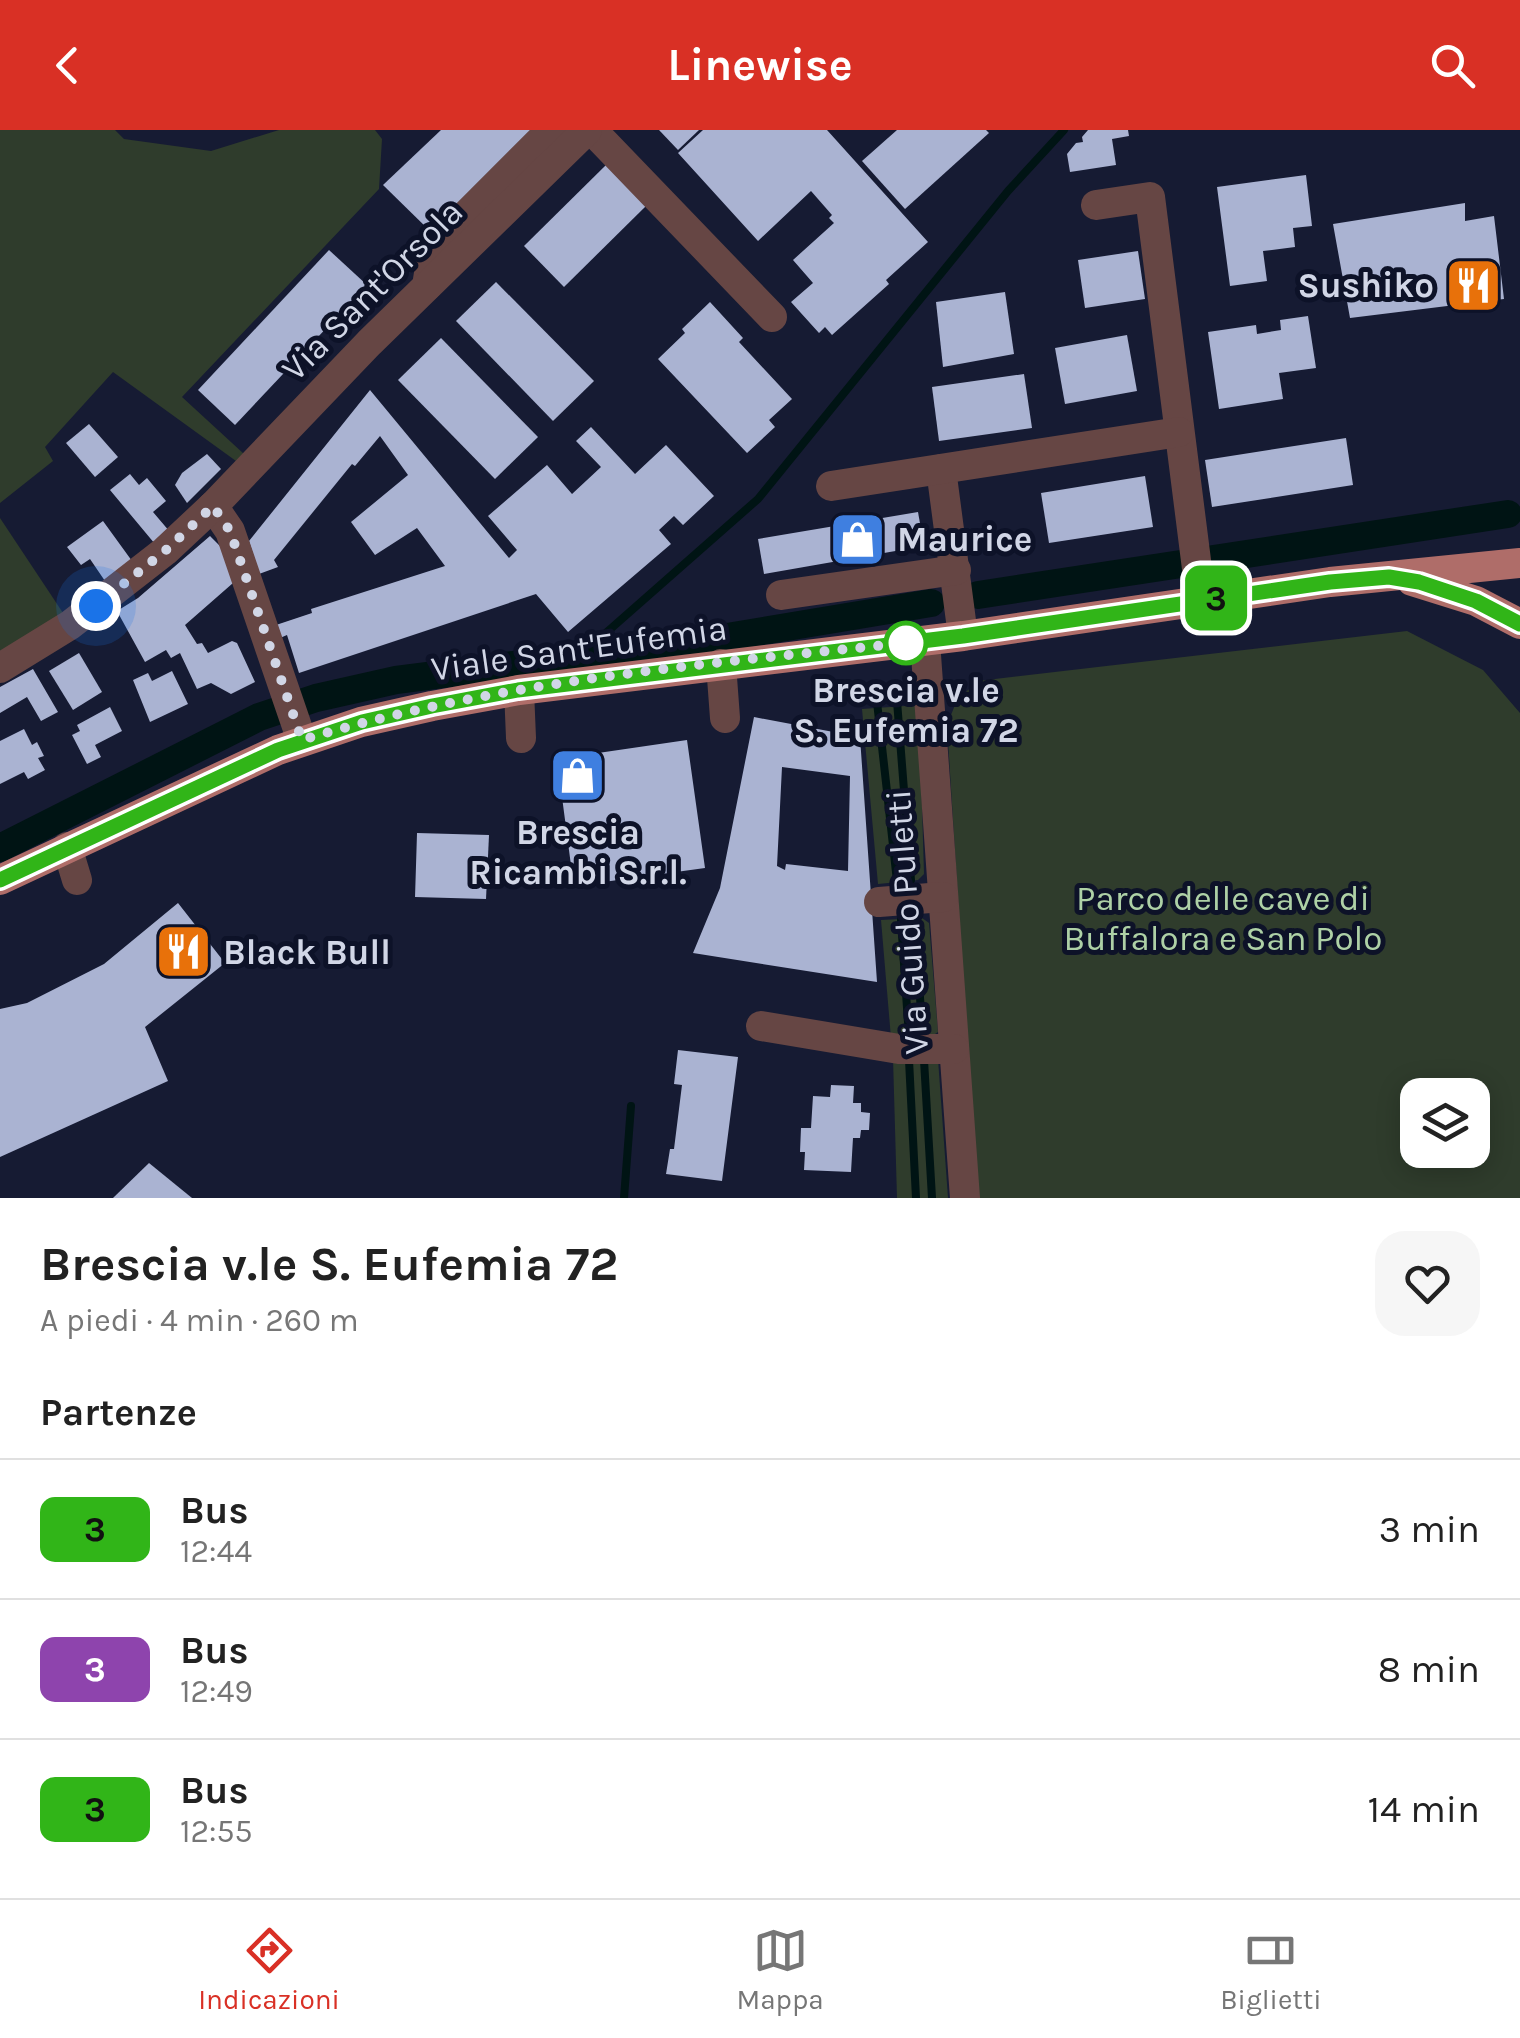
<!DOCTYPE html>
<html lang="it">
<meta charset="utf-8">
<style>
:root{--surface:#fff;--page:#f6f6f6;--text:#222;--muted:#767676;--line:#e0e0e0;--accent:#d93025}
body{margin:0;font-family:Karla,sans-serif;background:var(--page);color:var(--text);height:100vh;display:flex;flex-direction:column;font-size:38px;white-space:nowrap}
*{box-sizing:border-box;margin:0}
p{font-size:32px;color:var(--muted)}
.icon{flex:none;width:55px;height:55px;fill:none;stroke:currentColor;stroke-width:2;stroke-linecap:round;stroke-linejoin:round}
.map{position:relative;height:1068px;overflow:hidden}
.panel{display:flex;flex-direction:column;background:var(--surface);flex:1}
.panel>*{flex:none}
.badge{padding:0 20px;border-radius:15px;font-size:35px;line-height:65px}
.controls{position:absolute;left:1400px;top:948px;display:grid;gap:20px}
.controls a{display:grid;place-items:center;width:90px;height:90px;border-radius:20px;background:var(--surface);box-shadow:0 5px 25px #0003;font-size:50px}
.you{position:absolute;width:50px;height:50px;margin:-25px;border:8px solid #fff;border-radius:50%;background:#1a73e8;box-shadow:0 0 0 15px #1a73e833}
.map>.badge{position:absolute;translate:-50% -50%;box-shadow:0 0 0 5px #fff}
h2{padding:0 40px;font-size:38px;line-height:90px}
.round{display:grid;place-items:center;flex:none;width:105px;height:105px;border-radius:30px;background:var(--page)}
.overview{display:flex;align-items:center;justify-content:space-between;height:170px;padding:0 40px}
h1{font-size:48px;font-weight:700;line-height:75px}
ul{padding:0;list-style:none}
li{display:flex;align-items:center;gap:30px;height:140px;padding:0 40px;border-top:2px solid var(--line)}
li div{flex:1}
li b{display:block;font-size:38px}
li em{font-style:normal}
li .badge{min-width:110px;font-weight:700;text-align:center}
header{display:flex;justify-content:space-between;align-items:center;height:130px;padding:0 40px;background:var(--accent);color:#fff;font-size:45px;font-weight:700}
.dock{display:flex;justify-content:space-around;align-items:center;height:140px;border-top:2px solid var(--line);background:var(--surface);font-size:28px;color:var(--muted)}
.dock a{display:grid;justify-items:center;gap:5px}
.dock .on{color:var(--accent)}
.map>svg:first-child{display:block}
.green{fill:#2f3c2c;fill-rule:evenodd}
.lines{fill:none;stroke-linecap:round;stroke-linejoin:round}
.stream{stroke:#001414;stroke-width:8}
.canal{stroke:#001414;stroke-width:28}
.building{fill:#aab3d2;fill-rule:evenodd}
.minor{stroke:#664644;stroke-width:30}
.major{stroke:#af6d69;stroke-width:30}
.line-casing{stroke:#fff;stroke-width:22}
.line{stroke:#31b518;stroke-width:15}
.walk{stroke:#d1d6e6;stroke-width:10;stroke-dasharray:0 18}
.stop-dot{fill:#fff;stroke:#31b518;stroke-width:5}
.labels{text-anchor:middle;stroke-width:10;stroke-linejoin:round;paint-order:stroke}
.poi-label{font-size:35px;font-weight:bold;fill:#d1d6e6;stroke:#0d1228;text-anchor:start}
.street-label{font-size:35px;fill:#d1d6e6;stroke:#0d1228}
.stop-label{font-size:35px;font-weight:bold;fill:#d1d6e6;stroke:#0d1228}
.park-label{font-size:35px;fill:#aed1a6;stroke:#0d1228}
</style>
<header><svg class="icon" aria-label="back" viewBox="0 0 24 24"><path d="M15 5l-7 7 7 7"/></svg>Linewise<svg class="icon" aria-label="search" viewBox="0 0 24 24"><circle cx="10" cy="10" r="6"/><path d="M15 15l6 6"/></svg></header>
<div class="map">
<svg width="1520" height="1068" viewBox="0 0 1520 1068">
<rect width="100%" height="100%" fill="#161b33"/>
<!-- green -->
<g class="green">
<polygon points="0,0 115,0 124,9 211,21 279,0 375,0 382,9 379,59 182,267 244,324 236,331 113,242 45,317 53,331 0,373"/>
<polygon points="0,388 65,486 0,521"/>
<path d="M 1407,501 L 1483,540 L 1520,583 L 1520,1068 L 977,1068 L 947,595 L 957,570 L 978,551 ZM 1418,965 L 1472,965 L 1472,1020 L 1418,1020 Z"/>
<polygon points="919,575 924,744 918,750 878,754 862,579"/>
<polygon points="922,788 929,793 938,902 932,906 891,908 881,790"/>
<polygon points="893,928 938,929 948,1068 897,1068"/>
</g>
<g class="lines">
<!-- stream -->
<g class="stream">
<polyline points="582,524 758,369 1008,61 1064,0"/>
<polyline points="897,571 911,750"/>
<polyline points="877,572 897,751"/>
<polyline points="914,789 923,907"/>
<polyline points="901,790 909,907"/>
<polyline points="909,930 916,1068"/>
<polyline points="924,930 932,1068"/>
<polyline points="624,1068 631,976"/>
</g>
<!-- canal -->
<g class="canal">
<polyline points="978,465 1508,384"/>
<polyline points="0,718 259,587 316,568 396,550 709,510 931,473"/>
</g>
</g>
<!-- building -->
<g class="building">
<polygon points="441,0 536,0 432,103 383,55"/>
<polygon points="659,0 699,0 678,20"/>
<polygon points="703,0 827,0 928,112 886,150 889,154 832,205 825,197 819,203 791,172 813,153 793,130 834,93 829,88 832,85 811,61 758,111 678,23"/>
<polygon points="897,0 986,0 989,3 905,79 862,31"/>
<polygon points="1088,0 1128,0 1129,6 1112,9 1116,35 1070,42 1067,24 1076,13 1083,12 1082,7"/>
<polygon points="606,35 646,76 564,157 524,116"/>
<polygon points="1306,45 1312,96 1293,98 1295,117 1263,121 1267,151 1230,156 1217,57"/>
<polygon points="1465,73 1465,91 1494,86 1504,169 1350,188 1333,94"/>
<polygon points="329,120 367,155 235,295 198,260"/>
<polygon points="1138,121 1145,169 1085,178 1078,130"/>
<polygon points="496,152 594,251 553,291 456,191"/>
<polygon points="1005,162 1014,224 943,237 936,172"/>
<polygon points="710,172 743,208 739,212 792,269 769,290 775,297 747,323 658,229 685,203 682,199"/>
<polygon points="1308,186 1316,238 1279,243 1283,269 1219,279 1208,202 1256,195 1257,204 1281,200 1280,190"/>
<polygon points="1127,205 1137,261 1065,274 1055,218"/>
<polygon points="441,208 538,307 495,349 398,250"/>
<polygon points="1024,244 1032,298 939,311 932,257"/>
<polygon points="370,260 509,428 517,420 488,386 547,335 572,364 601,337 576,311 591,297 635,344 666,315 714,366 683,395 674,386 659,400 671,414 568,502 536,464 299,543 287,505 280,508 276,495 312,483 311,479 445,436 417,398 375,425 351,392 408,345 380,306 355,336 352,334 274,430 278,437 259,444 249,411"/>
<polygon points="89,294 118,327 95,347 66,313"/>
<polygon points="1346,308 1353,355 1212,377 1205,330"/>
<polygon points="207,324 221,339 187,373 175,355 182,343"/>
<polygon points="130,344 139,355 147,348 166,371 153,382 170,402 155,414 110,360"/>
<polygon points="1145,346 1153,397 1049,413 1041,363"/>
<polygon points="918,382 924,416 764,444 758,409"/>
<polygon points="103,391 132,431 105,451 90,429 81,435 67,417"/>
<polygon points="210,406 223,419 233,453 185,495 197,514 202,513 208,523 232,511 237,513 255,552 231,564 211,553 197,559 180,523 171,528 166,520 145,532 117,481 138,468"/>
<polygon points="79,523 102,562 73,580 49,541"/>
<polygon points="33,539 58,582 41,591 27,567 0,583 0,557"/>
<polygon points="172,541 188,574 150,592 133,550 148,543 152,551"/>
<polygon points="110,577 122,601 95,615 101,627 87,634 72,605 80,601 77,595"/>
<path d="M 754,587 L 860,607 L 877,852 L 693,823 L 720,758 ZM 782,637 L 850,646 L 848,741 L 786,734 L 785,740 L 777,736 Z"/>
<polygon points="24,599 32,615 37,612 44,626 38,628 45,640 28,649 24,642 0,654 0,611"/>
<polygon points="687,610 705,738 589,754 587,741 572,743 557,629"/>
<polygon points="417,703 489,705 486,769 415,767"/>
<polygon points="178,773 225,833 145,897 168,951 0,1027 0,879 27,873 104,834"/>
<polygon points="678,920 738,927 722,1051 666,1044 670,1019 674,1019 682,955 674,954"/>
<polygon points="831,955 854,956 853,973 861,973 861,982 870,983 869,1000 861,1000 860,1008 853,1008 851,1042 804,1040 805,1022 800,1022 801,998 811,998 813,966 830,967"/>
<polygon points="149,1033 192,1068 113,1068"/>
</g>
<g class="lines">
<!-- minor -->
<g class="minor">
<polyline points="592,0 772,187"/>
<polyline points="1096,75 1150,67 1201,470"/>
<polyline points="427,156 433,118 551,0"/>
<polyline points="941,339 963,506"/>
<polyline points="831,356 1179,302"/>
<polyline points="213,376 230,401 302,611"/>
<polyline points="781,465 956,440"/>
<polyline points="925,511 965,1068"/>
<polyline points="721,534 725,588"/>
<polyline points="0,538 70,495 165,421 213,376 369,213 587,0"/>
<polyline points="519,560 521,608"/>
<polyline points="67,717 77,750"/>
<polyline points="879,772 943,767"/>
<polyline points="761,896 899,919 954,919"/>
</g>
<!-- major -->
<g class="major">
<polyline points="1412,451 1476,471 1520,494"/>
<polyline points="0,750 278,620 361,592 432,576 519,560 963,506 1330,452 1520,433"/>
</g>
</g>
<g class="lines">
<defs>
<polyline id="line" points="0,750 278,620 362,592 432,576 518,560 963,506 1330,452 1389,447 1419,452 1476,471 1520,494"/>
</defs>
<!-- line casing -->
<use href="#line" class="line-casing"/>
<!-- line -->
<use href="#line" class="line"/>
<!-- walk -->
<path class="walk" d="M 96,476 L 165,421 L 213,376 L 230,401 L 302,610 C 497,551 704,534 906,513"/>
</g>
<!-- icons -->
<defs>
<symbol id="restaurant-square" viewBox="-11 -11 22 22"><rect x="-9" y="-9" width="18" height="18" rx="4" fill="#e8710a" stroke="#0d1228"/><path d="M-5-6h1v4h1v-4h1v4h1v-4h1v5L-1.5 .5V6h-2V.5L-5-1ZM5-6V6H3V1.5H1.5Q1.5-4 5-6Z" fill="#fff"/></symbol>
<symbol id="shop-square" viewBox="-11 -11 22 22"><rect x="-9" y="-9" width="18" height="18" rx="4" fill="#3f7fe0" stroke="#0d1228"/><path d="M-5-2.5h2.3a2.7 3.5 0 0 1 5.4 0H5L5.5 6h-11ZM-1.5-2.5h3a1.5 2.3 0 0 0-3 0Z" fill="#fff"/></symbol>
</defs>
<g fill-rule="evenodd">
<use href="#restaurant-square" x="1442" y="124" width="63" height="63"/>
<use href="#shop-square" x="826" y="378" width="63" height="63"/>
<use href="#shop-square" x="546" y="614" width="63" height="63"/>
<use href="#restaurant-square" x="152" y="790" width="63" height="63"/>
</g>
<!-- markers -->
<circle class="stop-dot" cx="906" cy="513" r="20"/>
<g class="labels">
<!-- poi labels -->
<g class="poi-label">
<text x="1434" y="167" text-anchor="end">Sushiko</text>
<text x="897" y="421">Maurice</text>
<text x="578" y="714" text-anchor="middle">Brescia<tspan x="578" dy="40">Ricambi S.r.l.</tspan></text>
<text x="223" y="834">Black Bull</text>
</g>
<!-- street labels -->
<g class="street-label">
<text transform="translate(372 160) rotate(-45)" y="12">Via Sant'Orsola</text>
<text transform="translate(579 518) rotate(-8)" y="12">Viale Sant'Eufemia</text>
<text transform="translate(907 792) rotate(-94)" y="12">Via Guido Puletti</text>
</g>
<!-- stop labels -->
<g class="stop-label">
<text x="906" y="572">Brescia v.le<tspan x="906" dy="40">S. Eufemia 72</tspan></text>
</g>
<!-- park labels -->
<g class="park-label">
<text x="1223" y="780">Parco delle cave di<tspan x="1223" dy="40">Buffalora e San Polo</tspan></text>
</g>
</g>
</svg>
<div class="controls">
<a><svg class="icon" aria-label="layers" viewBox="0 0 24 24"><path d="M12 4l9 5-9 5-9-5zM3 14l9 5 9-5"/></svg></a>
</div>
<div class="you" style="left:96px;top:476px"></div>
<b class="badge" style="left:1216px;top:468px;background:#31b518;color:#111">3</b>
</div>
<section class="panel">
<div class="overview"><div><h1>Brescia v.le S. Eufemia 72</h1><p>A piedi · 4 min · 260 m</p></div><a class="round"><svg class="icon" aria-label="heart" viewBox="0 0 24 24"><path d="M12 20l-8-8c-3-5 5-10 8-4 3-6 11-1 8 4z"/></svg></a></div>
<h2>Partenze</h2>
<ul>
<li><span class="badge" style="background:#31b518;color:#111">3</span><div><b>Bus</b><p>12:44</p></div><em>3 min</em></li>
<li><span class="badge" style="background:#8e44ad;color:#fff">3</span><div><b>Bus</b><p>12:49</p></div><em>8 min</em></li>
<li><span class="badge" style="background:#31b518;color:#111">3</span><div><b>Bus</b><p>12:55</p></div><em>14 min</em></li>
</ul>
</section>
<nav class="dock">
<a class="on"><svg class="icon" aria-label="directions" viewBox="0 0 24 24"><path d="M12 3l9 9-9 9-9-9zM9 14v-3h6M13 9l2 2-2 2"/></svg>Indicazioni</a>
<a><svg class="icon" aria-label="map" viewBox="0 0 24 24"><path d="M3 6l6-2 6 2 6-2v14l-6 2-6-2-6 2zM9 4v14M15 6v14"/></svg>Mappa</a>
<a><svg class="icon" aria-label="tickets" viewBox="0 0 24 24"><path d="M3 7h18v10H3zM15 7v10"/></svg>Biglietti</a>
</nav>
